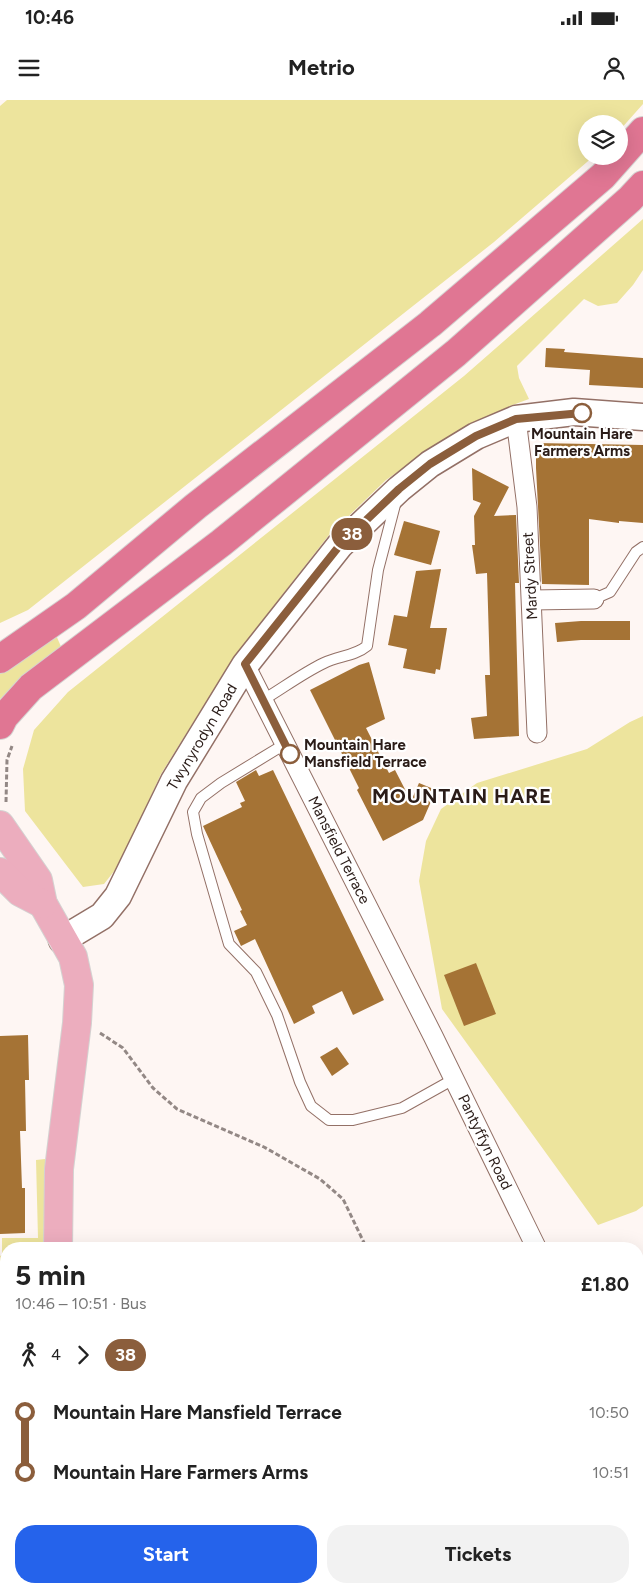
<!DOCTYPE html>
<meta charset="utf-8">
<style>
:root{--surface:#fff;--page:#f2f2f2;--text:#222;--muted:#767676;--accent:#2563eb}
body{margin:0;font-family:Figtree,sans-serif;background:var(--page);color:var(--text);height:100vh;display:flex;flex-direction:column;font-size:19px;white-space:nowrap}
*{box-sizing:border-box;margin:0}
p{font-size:16px;color:var(--muted)}
.icon{flex:none;width:28px;height:28px;fill:none;stroke:currentColor;stroke-width:2;stroke-linecap:round;stroke-linejoin:round}
.map{position:relative;flex:1;overflow:hidden}
.details{position:absolute;left:0px;top:1142px;width:644px;height:351px;display:flex;flex-direction:column;background:var(--surface);border-radius:20px 20px 0 0;box-shadow:0 5px 20px #0002}
.details>*{flex:none}
.badge{padding:0 10px;border-radius:16px;font-size:18px;line-height:32px}
.tools{position:absolute;left:578px;top:15px;display:grid;gap:10px}
.tools a{display:grid;place-items:center;width:50px;height:50px;border-radius:50%;background:var(--surface);box-shadow:0 5px 20px #0002;font-size:25px}
.map>.badge{position:absolute;translate:-50% -50%;box-shadow:0 0 0 2px #fff}
.legs{display:flex;align-items:center;gap:8px;height:55px;padding:0 15px;font-size:16px}
.legs p{margin-inline-start:auto}
.summary{display:flex;align-items:center;justify-content:space-between;height:85px;padding:0 15px}
h1{font-size:28px;font-weight:700;line-height:38px}
.button{display:flex;gap:10px;margin-top:auto;padding:10px 15px}
.button a{flex:1;height:58px;border-radius:20px;background:var(--accent);color:#fff;font-size:20px;font-weight:700;line-height:58px;text-align:center}
.button a+a{background:var(--page);color:var(--text)}
ul{padding:0 15px;list-style:none}
li{display:flex;align-items:center;gap:18px;height:60px;font-size:19px}
li i{display:grid;place-items:center;width:8px;height:100%;margin:0 6px;background:currentColor}
li i::after{content:'';width:12px;height:12px;margin:-6px;border:4px solid;border-radius:50%;background:var(--surface)}
li p{margin-inline-start:auto}
li:first-child i{background:linear-gradient(#0000 50%,currentColor 0)}
li:last-child i{background:linear-gradient(currentColor 50%,#0000 0)}
.status{display:flex;justify-content:space-between;align-items:center;height:35px;padding:0 25px;background:var(--surface);direction:ltr}
.status svg{height:14px;fill:currentColor}
header{display:flex;justify-content:space-between;align-items:center;height:65px;padding:0 15px;background:var(--surface);font-size:22px;font-weight:700}
.map>svg:first-child{display:block}
.green{fill:#ede49d}
.building{fill:#a57335}
.lines{fill:none;stroke-linecap:round;stroke-linejoin:round}
.lane-casing{stroke:#937066;stroke-width:12}
.street-casing{stroke:#937066;stroke-width:21}
.secondary-casing{stroke:#937066;stroke-width:29}
.primary-casing{stroke:#d4d2d1;stroke-width:30}
.highway-casing{stroke:#d4d2d1;stroke-width:30}
.path{stroke:#938885;stroke-width:3;stroke-dasharray:5 2.5;stroke-linecap:butt}
.lane{stroke:#fff;stroke-width:10}
.street{stroke:#fff;stroke-width:19}
.secondary{stroke:#fff;stroke-width:26}
.primary{stroke:#ecadbe;stroke-width:28}
.highway{stroke:#e07693;stroke-width:28}
.line-1-casing{stroke:#fff;stroke-width:11}
.line-1{stroke:#8b5e3c;stroke-width:8}
.stop-1-dot{fill:#fff;stroke:#8b5e3c;stroke-width:2.5}
.labels{text-anchor:middle;stroke-width:4.5;stroke-linejoin:round;paint-order:stroke}
.stop-label{font-size:15px;font-weight:bold;fill:#2a1c18;stroke:#fff}
.street-label{font-size:15px;fill:#2a1c18;stroke:#fff}
.district-label{font-size:20px;font-weight:bold;letter-spacing:1px;fill:#2a1c18;stroke:#fff}
</style>
<div class="status"><b>10:46</b><svg viewBox="0 0 49 12"><path d="M0 12V9h3v3zM5 12V6h3v6zM10 12V3h3v9zM15 12V0h3v12zM26 1h20v11H26zM47 4h2v5h-2z"/></svg></div>
<header><svg class="icon" aria-label="menu" viewBox="0 0 24 24"><path d="M4 6h16M4 12h16M4 18h16"/></svg>Metrio<svg class="icon" aria-label="person" viewBox="0 0 24 24"><circle cx="12" cy="8" r="4"/><path d="M4 21q1-7 8-7t8 7"/></svg></header>
<div class="map">
<svg width="643" height="1493" viewBox="0 0 643 1493">
<rect width="100%" height="100%" fill="#fef6f3"/>
<!-- green -->
<g class="green">
<polygon points="7,0 643,0 643,4 619,31 619,24 586,24 586,56 594,56 494,142 28,510 0,523 0,6"/>
<polygon points="643,119 643,170 633,185 617,203 598,206 584,199 517,266 519,278 529,299 510,306 470,326 423,354 386,380 329,435 234,557 161,674 119,765 104,784 83,787 25,711 23,669 34,630 68,592 464,276"/>
<polygon points="56,535 62,549 0,599 0,570"/>
<polygon points="643,616 643,1106 636,1111 598,1125 442,909 419,781 426,741 441,709 477,683 587,649 630,622"/>
<polygon points="45,1059 45,1149 6,1149 6,1238 0,1235 0,1156 2,1155 2,1138 38,1138 36,1060"/>
<polygon points="5,1276 6,1276 6,1488 44,1488 44,1493 0,1493 0,1278"/>
<polygon points="643,1407 643,1493 208,1493 211,1488 638,1488 638,1408"/>
</g>
<!-- building -->
<g class="building">
<polygon points="546,248 565,249 564,252 643,258 643,288 589,285 590,270 545,267"/>
<polygon points="536,343 643,345 643,423 619,421 619,423 589,419 589,485 542,484 536,368"/>
<polygon points="472,368 509,387 494,416 516,415 519,483 515,483 519,636 474,639 471,618 487,616 485,575 490,575 487,473 476,474 472,445 475,445 474,416 481,403 473,400"/>
<polygon points="404,421 440,431 431,465 394,455"/>
<polygon points="441,469 430,528 447,528 440,570 436,569 435,574 403,568 407,549 388,545 394,515 407,517 416,471"/>
<polygon points="581,521 630,521 630,540 581,540 557,542 555,523"/>
<polygon points="369,562 385,619 366,628 389,673 395,670 411,701 419,683 436,690 423,720 383,741 357,690 359,688 310,590 359,565"/>
<polygon points="256,670 259,676 273,670 384,900 353,915 342,891 312,906 315,913 294,924 255,839 241,846 234,831 247,825 240,811 242,810 203,726 242,707 240,703 245,701 236,682"/>
<polygon points="476,863 496,914 464,926 444,875"/>
<polygon points="28,935 29,980 25,980 26,1031 20,1031 22,1088 25,1088 25,1133 0,1134 0,936"/>
<polygon points="337,947 349,964 332,976 320,957"/>
</g>
<g class="lines">
<defs>
<g id="lane">
<polyline points="594,499 610,492 636,452 643,447"/>
<path d="M 263,600 C 283,588 303,573 324,563 C 338,556 355,556 367,546 L 378,470 L 396,401"/>
<polyline points="285,644 221,683 201,698 193,712 197,734 229,844 256,872 277,915 300,982 311,1006 329,1020 353,1020 402,1008 454,979"/>
<polyline points="638,1170 643,1166"/>
</g>
<g id="street">
<polyline points="516,319 527,407 537,633"/>
<polyline points="532,500 594,499"/>
<polyline points="245,565 433,936 537,1149"/>
<polyline points="0,1252 6,1254"/>
<polyline points="638,1290 643,1294"/>
</g>
<polyline id="secondary" points="62,840 102,816 118,796 174,681 245,565 340,445 399,389 430,364 476,336 516,319 574,312 643,317"/>
<g id="primary">
<polyline points="0,725 38,780 43,804 73,857 79,885 77,923 59,1069 58,1149"/>
<polyline points="0,772 20,792 43,804"/>
<polyline points="58,1493 58,1488"/>
</g>
<g id="highway">
<polyline points="0,559 76,506 196,406 430,224 603,76 643,31"/>
<polyline points="0,625 4,617 31,587 221,443 456,253 630,99 643,85"/>
</g>
</defs>
<!-- lane casing -->
<use href="#lane" class="lane-casing"/>
<!-- street casing -->
<use href="#street" class="street-casing"/>
<!-- secondary casing -->
<use href="#secondary" class="secondary-casing"/>
<!-- primary casing -->
<use href="#primary" class="primary-casing"/>
<!-- highway casing -->
<use href="#highway" class="highway-casing"/>
<!-- path -->
<g class="path">
<polyline points="6,702 7,660 12,646"/>
<polyline points="100,933 123,948 153,988 177,1009 264,1047 320,1079 343,1099 367,1149"/>
<polyline points="0,1356 6,1355"/>
<polyline points="638,1446 643,1447"/>
<polyline points="208,1493 211,1488"/>
</g>
<!-- lane -->
<use href="#lane" class="lane"/>
<!-- street -->
<use href="#street" class="street"/>
<!-- secondary -->
<use href="#secondary" class="secondary"/>
<!-- primary -->
<use href="#primary" class="primary"/>
<!-- highway -->
<use href="#highway" class="highway"/>
</g>
<g class="lines">
<defs>
<polyline id="line-1" points="290,654 245,564 340,445 399,389 430,364 476,336 516,319 582,313"/>
</defs>
<!-- line-1 casing -->
<use href="#line-1" class="line-1-casing"/>
<!-- line-1 -->
<use href="#line-1" class="line-1"/>
</g>
<!-- markers -->
<g class="stop-1-dot">
<circle cx="582" cy="313" r="9"/>
<circle cx="290" cy="654" r="9"/>
</g>
<g class="labels">
<!-- stop labels -->
<g class="stop-label">
<text x="582" y="339">Mountain Hare<tspan x="582" dy="17">Farmers Arms</tspan></text>
<text x="304" y="650" text-anchor="start">Mountain Hare<tspan x="304" dy="17">Mansfield Terrace</tspan></text>
</g>
<!-- street labels -->
<g class="street-label">
<text transform="translate(530 476) rotate(-93)" y="5">Mardy Street</text>
<text transform="translate(202 637) rotate(-59)" y="5">Twynyrodyn Road</text>
<text transform="translate(339 750) rotate(63)" y="5">Mansfield Terrace</text>
<text transform="translate(485 1042) rotate(64)" y="5">Pantyffyn Road</text>
</g>
<!-- district labels -->
<g class="district-label">
<text x="462" y="703">MOUNTAIN HARE</text>
</g>
</g>
</svg>
<div class="tools">
<a><svg class="icon" aria-label="layers" viewBox="0 0 24 24"><path d="M12 4l9 5-9 5-9-5zM3 14l9 5 9-5"/></svg></a>
</div>
<b class="badge" style="left:352px;top:434px;background:#8b5e3c;color:#fff">38</b>
<section class="details">
<div class="summary"><div><h1>5 min</h1><p>10:46 – 10:51 · Bus</p></div><b>£1.80</b></div>
<div class="legs"><svg class="icon" aria-label="walk" viewBox="0 0 24 24"><circle cx="13" cy="4" r="2"/><path d="M13 8l-2 6 4 7M11 14l-3 7M7 12l3-4h3l4 4"/></svg>4<svg class="icon" aria-label="forward" viewBox="0 0 24 24"><path d="M9 5l7 7-7 7"/></svg><b class="badge" style="background:#8b5e3c;color:#fff">38</b></div>
<ul>
<li><i style="color:#8b5e3c"></i><b>Mountain Hare Mansfield Terrace</b><p>10:50</p></li>
<li><i style="color:#8b5e3c"></i><b>Mountain Hare Farmers Arms</b><p>10:51</p></li>
</ul>
<div class="button"><a>Start</a><a>Tickets</a></div>
</section>
</div>
